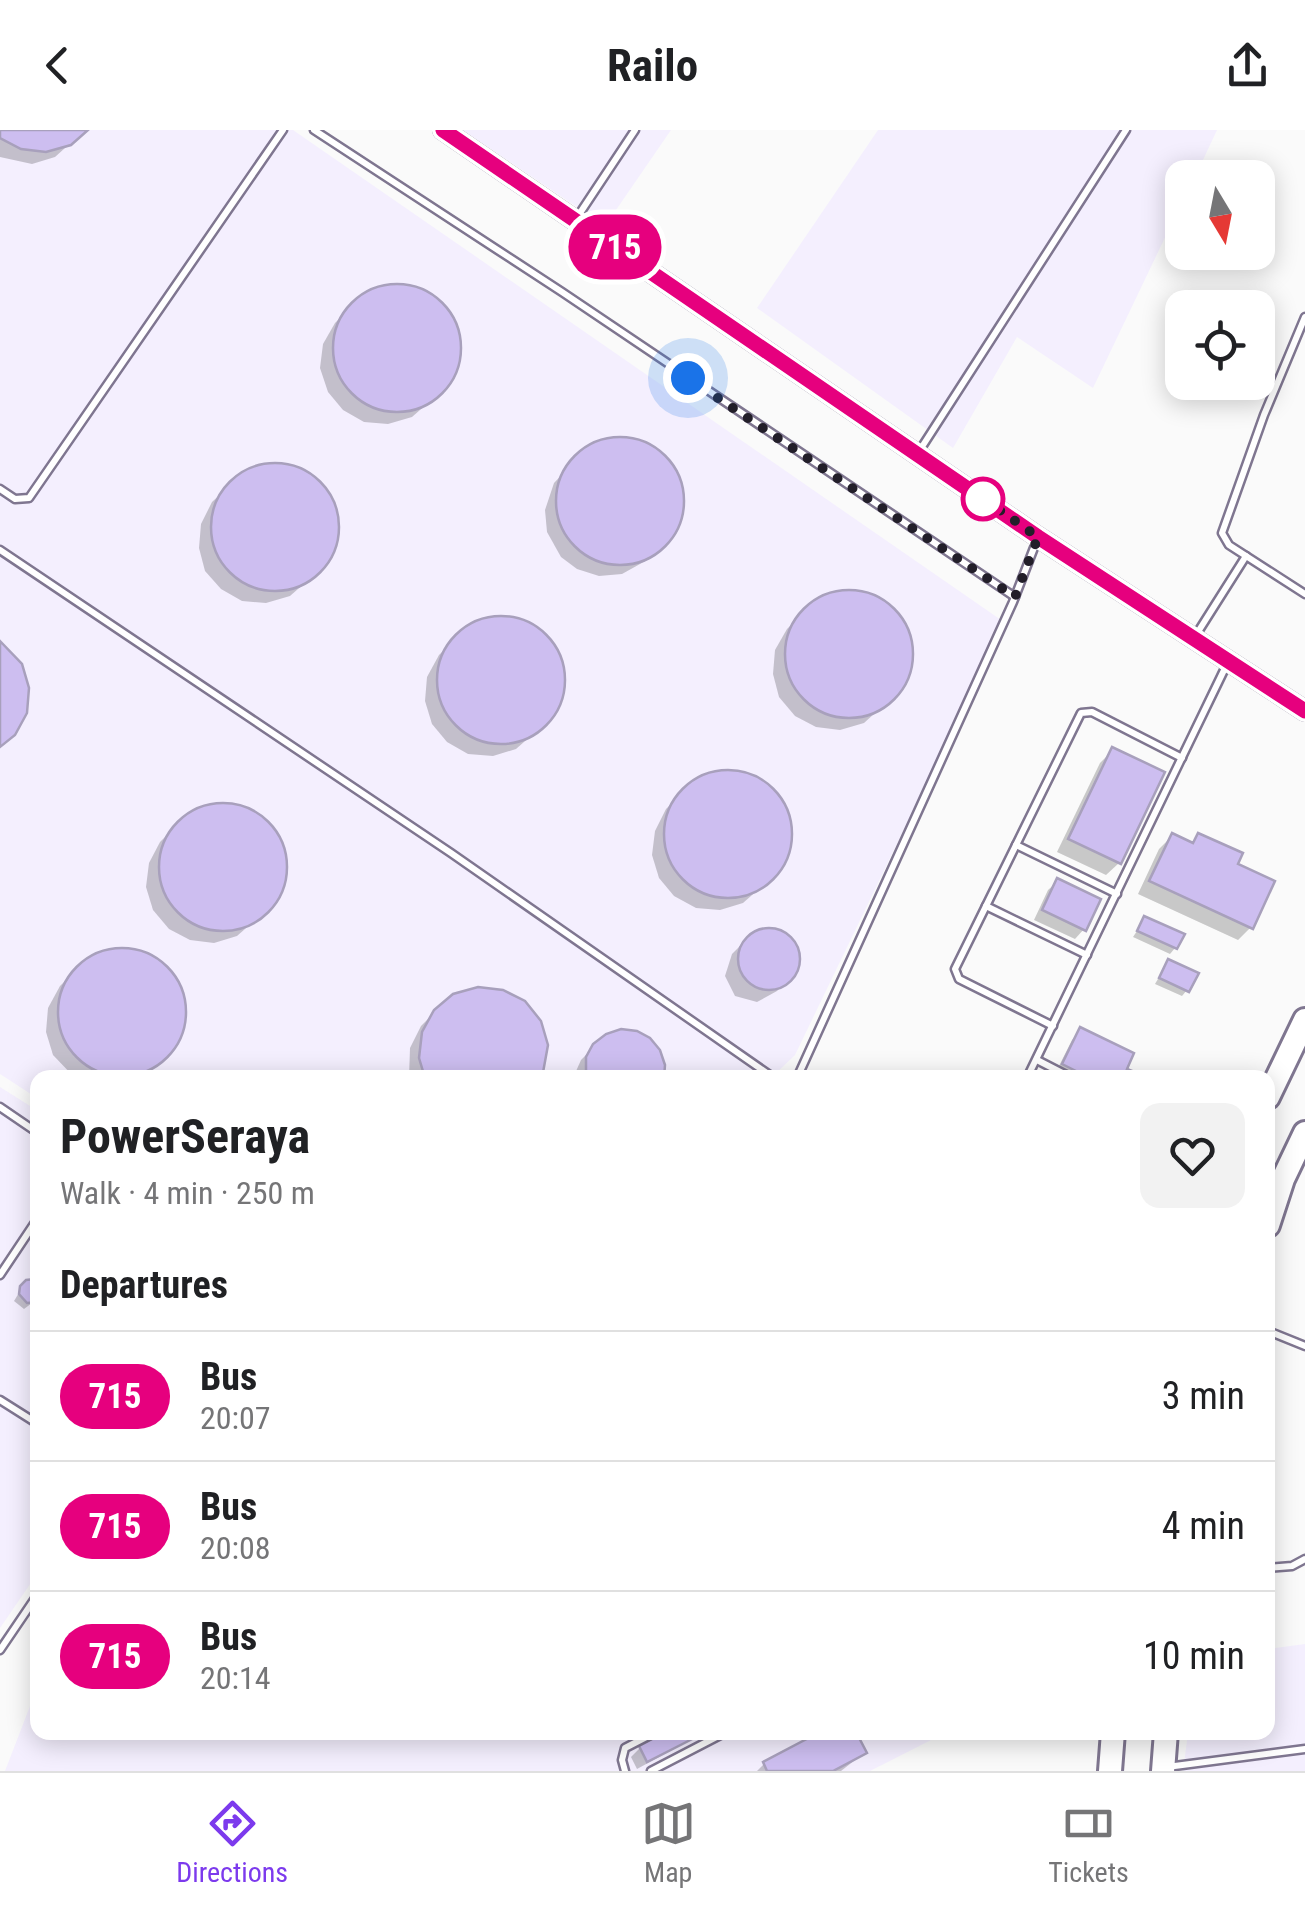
<!DOCTYPE html>
<meta charset="utf-8">
<style>
:root{--surface:#fff;--page:#f2f2f2;--text:#202124;--muted:#757577;--line:#e0e0e0;--accent:#7c3aed}
body{margin:0;font-family:"Roboto Condensed",sans-serif;background:var(--page);color:var(--text);height:100vh;display:flex;flex-direction:column;font-size:38px;white-space:nowrap}
*{box-sizing:border-box;margin:0}
p{font-size:32px;color:var(--muted)}
.icon{flex:none;width:55px;height:55px;fill:none;stroke:currentColor;stroke-width:2;stroke-linecap:round;stroke-linejoin:round}
.map{position:relative;flex:1;overflow:hidden}
.details{position:absolute;left:30px;top:940px;width:1245px;height:670px;display:flex;flex-direction:column;background:var(--surface);border-radius:20px;box-shadow:0 5px 25px #0003}
.details>*{flex:none}
.badge{padding:0 20px;border-radius:32px;font-size:35px;line-height:65px}
.needle{width:65px;rotate:170deg}
.controls{position:absolute;left:1165px;top:30px;display:grid;gap:20px}
.controls a{display:grid;place-items:center;width:110px;height:110px;border-radius:20px;background:var(--surface);box-shadow:0 5px 25px #0003;font-size:50px}
.you{position:absolute;width:50px;height:50px;margin:-25px;border:8px solid #fff;border-radius:50%;background:#1a73e8;box-shadow:0 0 0 15px #1a73e833}
.map>.badge{position:absolute;translate:-50% -50%;box-shadow:0 0 0 5px #fff}
h2{padding:0 30px;font-size:38px;line-height:90px}
.round{display:grid;place-items:center;flex:none;width:105px;height:105px;border-radius:20px;background:var(--page)}
.overview{display:flex;align-items:center;justify-content:space-between;height:170px;padding:0 30px}
h1{font-size:48px;font-weight:700;line-height:75px}
ul{padding:0;list-style:none}
li{display:flex;align-items:center;gap:30px;height:130px;padding:0 30px;border-top:2px solid var(--line)}
li div{flex:1}
li b{display:block;font-size:38px}
li em{font-style:normal}
li .badge{min-width:110px;font-weight:700;text-align:center}
header{display:flex;justify-content:space-between;align-items:center;height:130px;padding:0 30px;background:var(--surface);font-size:45px;font-weight:700}
.tabs{display:flex;justify-content:space-around;align-items:center;height:140px;border-top:2px solid var(--line);background:var(--surface);font-size:28px;color:var(--muted)}
.tabs a{display:grid;justify-items:center;gap:5px}
.tabs .active{color:var(--accent)}
.map>svg:first-child{display:block}
.built{fill:#f4effe}
.shadow{fill:#0003}
.building{fill:#cdbef0;stroke:#a8a0bc;stroke-width:2.5}
.lines{fill:none;stroke-linecap:round;stroke-linejoin:round}
.service-casing{stroke:#7f7690;stroke-width:11}
.tertiary-casing{stroke:#7f7690;stroke-width:22}
.primary-casing{stroke:#7f7690;stroke-width:28}
.service{stroke:#fff;stroke-width:6}
.tertiary{stroke:#fff;stroke-width:18}
.primary{stroke:#fff;stroke-width:22}
.line-casing{stroke:#fff;stroke-width:22}
.line{stroke:#e6007e;stroke-width:15}
.walk{stroke:#221e29;stroke-width:10;stroke-dasharray:0 18}
.stop-dot{fill:#fff;stroke:#e6007e;stroke-width:5}
</style>
<header><svg class="icon" aria-label="back" viewBox="0 0 24 24"><path d="M15 5l-7 7 7 7"/></svg>Railo<svg class="icon" aria-label="share" viewBox="0 0 24 24"><path d="M12 15V3M7 8l5-5 5 5M5 13v7h14v-7"/></svg></header>
<div class="map">
<svg width="1305" height="1641" viewBox="0 0 1305 1641">
<rect width="100%" height="100%" fill="#fafafa"/>
<!-- built -->
<g class="built">
<polygon points="0,0 293,0 1004,492 795,925 772,947 38,948 37,968 0,944"/>
<polygon points="463,0 671,0 605,96"/>
<polygon points="878,0 1217,0 1195,47 1182,48 1182,72 1093,258 1017,207 953,318 757,178"/>
<polygon points="0,957 38,981 37,1444 0,1498"/>
<polygon points="1305,1514 1305,1641 1183,1641 1188,1603 1268,1602 1268,1519"/>
<polygon points="37,1558 38,1602 945,1603 870,1641 5,1641"/>
</g>
<!-- shadow -->
<g class="shadow">
<polygon points="0,0 85,0 55,27 32,34 0,27"/>
<polygon points="391,157 415,159 436,170 452,189 459,212 456,236 445,258 412,287 388,294 364,292 343,280 328,262 320,238 323,214 335,193 349,179 368,163"/>
<polygon points="621,310 639,312 660,324 674,341 682,371 675,398 649,429 622,444 599,446 577,439 561,427 547,402 545,380 554,353 581,324 598,314"/>
<polygon points="269,336 293,338 315,349 330,368 337,391 334,415 323,437 290,466 266,473 242,471 221,459 205,441 199,418 201,394 212,372 227,358 246,343"/>
<polygon points="843,462 867,465 889,476 904,495 911,518 909,542 897,563 864,593 840,600 816,597 795,586 779,567 773,544 775,520 787,499 801,485 820,469"/>
<polygon points="495,489 519,491 541,502 556,521 563,544 560,568 549,590 516,619 493,626 468,624 447,612 432,594 425,571 427,547 439,525 453,511 472,496"/>
<polygon points="1113,620 1119,733 1106,745 1057,722 1100,633"/>
<polygon points="723,643 747,645 768,657 783,675 790,698 788,722 776,744 743,773 720,780 696,778 674,766 659,748 652,725 655,701 666,679 680,665 699,650"/>
<polygon points="217,675 241,677 262,689 278,707 285,731 282,755 271,776 237,806 214,813 190,810 169,799 153,780 146,757 149,733 160,712 174,698 194,682"/>
<polygon points="1172,706 1190,714 1199,706 1235,735 1251,797 1238,810 1138,764 1159,719"/>
<polygon points="1058,751 1084,799 1075,809 1034,790 1048,760"/>
<polygon points="1145,789 1175,818 1170,824 1133,807"/>
<polygon points="766,800 787,806 798,826 791,848 777,861 757,872 735,866 725,846 732,824 745,811"/>
<polygon points="116,820 140,822 162,834 177,852 184,876 182,900 170,921 141,948 75,948 53,925 46,902 48,878 60,856 74,842 93,827"/>
<polygon points="1168,832 1187,860 1182,866 1155,854"/>
<polygon points="435,882 539,948 409,948 410,918 421,896"/>
<polygon points="1081,900 1123,940 1127,948 1062,948 1055,944 1072,910"/>
<polygon points="595,916 661,948 573,948 581,930"/>
<polygon points="22,1158 36,1170 24,1179 14,1171"/>
<polygon points="671,1602 705,1602 637,1639 631,1627 640,1618"/>
<polygon points="864,1623 841,1641 757,1641 764,1634"/>
</g>
<!-- building -->
<g class="building">
<polygon points="0,0 88,0 71,15 46,22 21,19 0,8"/>
<circle cx="397" cy="218" r="64"/>
<circle cx="620" cy="371" r="64"/>
<circle cx="275" cy="397" r="64"/>
<circle cx="849" cy="524" r="64"/>
<circle cx="501" cy="550" r="64"/>
<polygon points="0,511 22,534 29,558 27,583 15,605 0,617"/>
<polygon points="1112,617 1165,642 1121,734 1068,709"/>
<circle cx="728" cy="704" r="64"/>
<circle cx="223" cy="737" r="64"/>
<polygon points="1172,703 1193,713 1198,703 1243,723 1238,734 1275,751 1253,799 1149,751"/>
<polygon points="1057,748 1101,769 1086,801 1042,780"/>
<polygon points="1144,786 1185,804 1177,819 1137,801"/>
<circle cx="769" cy="829" r="31"/>
<circle cx="122" cy="882" r="64"/>
<polygon points="1168,829 1199,843 1189,862 1159,848"/>
<polygon points="478,857 503,860 525,871 541,891 548,915 542,948 425,948 419,928 422,902 434,880 453,864"/>
<polygon points="1080,897 1134,923 1127,939 1132,941 1129,948 1090,948 1062,934"/>
<polygon points="621,899 637,901 650,908 660,920 665,935 664,948 586,948 586,927 593,914 606,904"/>
<polygon points="35,1149 38,1151 38,1172 27,1173 19,1164 20,1156 26,1150"/>
<polygon points="665,1602 706,1602 647,1632 639,1616"/>
<polygon points="820,1602 856,1602 867,1623 833,1641 767,1641 763,1632"/>
</g>
<g class="lines">
<defs>
<g id="service">
<polyline points="314,0 562,162 1015,467"/>
<polyline points="576,89 635,0"/>
<polyline points="1305,187 1264,285 1222,403 1229,415 1305,464"/>
<polyline points="918,323 1126,0"/>
<polyline points="0,359 15,369 29,368 283,0"/>
<polyline points="0,420 451,723 774,948"/>
<polyline points="1196,505 1246,426"/>
<polyline points="1016,715 1117,764"/>
<polyline points="986,776 1087,825"/>
<polyline points="1053,896 959,849 955,839 1081,583 1092,582 1182,628"/>
<polyline points="1037,930 1072,948"/>
<polyline points="797,948 1013,472 1037,410"/>
<polyline points="1027,948 1227,534"/>
<polyline points="0,977 38,1003"/>
<polyline points="0,1145 38,1088"/>
<polyline points="1268,1201 1305,1216"/>
<polyline points="0,1270 38,1294"/>
<polyline points="1268,1438 1292,1436 1305,1429"/>
<polyline points="0,1520 38,1464"/>
<polyline points="1167,1637 1305,1619"/>
<polyline points="625,1641 622,1630 625,1618 656,1602"/>
<polyline points="651,1641 726,1602"/>
</g>
<polyline id="tertiary" points="443,0 1038,407 1305,581"/>
<g id="primary">
<polyline points="1268,967 1305,890"/>
<polyline points="1268,1095 1283,1049 1305,1003"/>
<polyline points="1110,1641 1113,1602"/>
<polyline points="1163,1641 1166,1602"/>
</g>
</defs>
<!-- service casing -->
<use href="#service" class="service-casing"/>
<!-- tertiary casing -->
<use href="#tertiary" class="tertiary-casing"/>
<!-- primary casing -->
<use href="#primary" class="primary-casing"/>
<!-- service -->
<use href="#service" class="service"/>
<!-- tertiary -->
<use href="#tertiary" class="tertiary"/>
<!-- primary -->
<use href="#primary" class="primary"/>
</g>
<g class="lines">
<defs>
<polyline id="line" points="443,0 1038,407 1305,581"/>
</defs>
<!-- line casing -->
<use href="#line" class="line-casing"/>
<!-- line -->
<use href="#line" class="line"/>
<!-- walk -->
<polyline class="walk" points="688,248 1015,467 1038,407 978,365 983,369"/>
</g>
<!-- markers -->
<circle class="stop-dot" cx="983" cy="369" r="20"/>
</svg>
<div class="controls">
<a><svg class="needle" viewBox="-14 -14 28 28"><path d="M0-13l5 13h-10z" fill="#e53935"/><path d="M0 13l5-13h-10z" fill="#757577"/></svg></a>
<a><svg class="icon" aria-label="locate" viewBox="0 0 24 24"><circle cx="12" cy="12" r="6"/><path d="M12 2v4M12 18v4M2 12h4M18 12h4"/></svg></a>
</div>
<div class="you" style="left:688px;top:248px"></div>
<b class="badge" style="left:615px;top:117px;background:#e6007e;color:#fff">715</b>
<section class="details">
<div class="overview"><div><h1>PowerSeraya</h1><p>Walk · 4 min · 250 m</p></div><a class="round"><svg class="icon" aria-label="heart" viewBox="0 0 24 24"><path d="M12 20l-8-8c-3-5 5-10 8-4 3-6 11-1 8 4z"/></svg></a></div>
<h2>Departures</h2>
<ul>
<li><span class="badge" style="background:#e6007e;color:#fff">715</span><div><b>Bus</b><p>20:07</p></div><em>3 min</em></li>
<li><span class="badge" style="background:#e6007e;color:#fff">715</span><div><b>Bus</b><p>20:08</p></div><em>4 min</em></li>
<li><span class="badge" style="background:#e6007e;color:#fff">715</span><div><b>Bus</b><p>20:14</p></div><em>10 min</em></li>
</ul>
</section>
</div>
<nav class="tabs">
<a class="active"><svg class="icon" aria-label="directions" viewBox="0 0 24 24"><path d="M12 3l9 9-9 9-9-9zM9 14v-3h6M13 9l2 2-2 2"/></svg>Directions</a>
<a><svg class="icon" aria-label="map" viewBox="0 0 24 24"><path d="M3 6l6-2 6 2 6-2v14l-6 2-6-2-6 2zM9 4v14M15 6v14"/></svg>Map</a>
<a><svg class="icon" aria-label="tickets" viewBox="0 0 24 24"><path d="M3 7h18v10H3zM15 7v10"/></svg>Tickets</a>
</nav>
